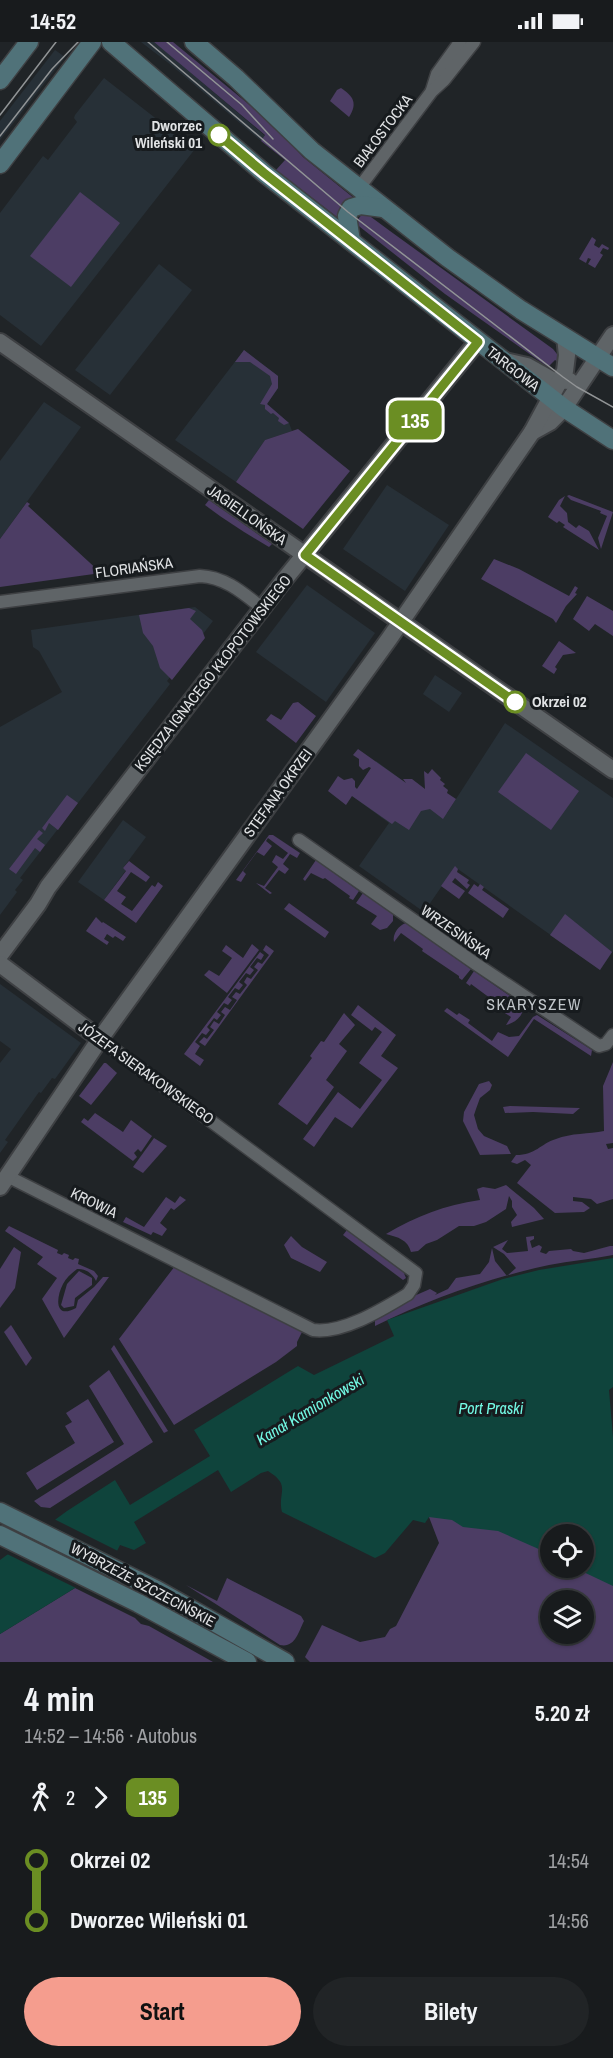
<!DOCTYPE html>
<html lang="pl">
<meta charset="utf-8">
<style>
:root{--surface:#181b1d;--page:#212426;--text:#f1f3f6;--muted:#9fa1a4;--line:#36393b;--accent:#f59d8e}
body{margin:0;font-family:"Archivo Narrow",sans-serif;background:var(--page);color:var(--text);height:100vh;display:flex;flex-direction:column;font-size:22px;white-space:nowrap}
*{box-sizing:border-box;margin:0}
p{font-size:20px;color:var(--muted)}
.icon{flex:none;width:33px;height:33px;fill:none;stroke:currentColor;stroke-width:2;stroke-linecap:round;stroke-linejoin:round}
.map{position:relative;height:1620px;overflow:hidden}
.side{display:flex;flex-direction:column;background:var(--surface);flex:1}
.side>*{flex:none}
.badge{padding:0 12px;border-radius:9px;font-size:21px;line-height:39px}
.tools{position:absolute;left:540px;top:1482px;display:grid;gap:12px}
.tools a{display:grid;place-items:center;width:54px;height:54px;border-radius:50%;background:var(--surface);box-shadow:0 2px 4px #0004,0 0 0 2px var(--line);font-size:30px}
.map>.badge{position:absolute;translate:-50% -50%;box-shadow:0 0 0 3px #fff}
.legs{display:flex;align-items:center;gap:9px;height:66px;padding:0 24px;font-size:20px}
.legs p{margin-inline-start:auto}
.head{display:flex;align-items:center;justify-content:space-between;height:102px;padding:0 24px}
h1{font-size:33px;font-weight:700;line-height:45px}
.cta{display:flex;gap:12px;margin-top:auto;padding:12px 24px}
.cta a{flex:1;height:69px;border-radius:36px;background:var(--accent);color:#111;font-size:24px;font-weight:700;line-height:69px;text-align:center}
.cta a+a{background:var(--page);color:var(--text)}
ul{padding:0 24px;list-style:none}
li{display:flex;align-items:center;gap:21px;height:60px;font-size:22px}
li i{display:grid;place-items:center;width:9px;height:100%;margin:0 8px;background:currentColor}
li i::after{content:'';width:15px;height:15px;margin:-8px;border:4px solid;border-radius:50%;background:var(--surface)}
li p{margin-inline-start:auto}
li:first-child i{background:linear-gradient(#0000 50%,currentColor 0)}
li:last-child i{background:linear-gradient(currentColor 50%,#0000 0)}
.status{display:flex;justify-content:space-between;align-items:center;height:42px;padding:0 30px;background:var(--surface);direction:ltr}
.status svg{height:16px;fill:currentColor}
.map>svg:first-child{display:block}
.built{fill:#273037}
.green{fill:#4c3d64;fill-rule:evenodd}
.water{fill:#0f443c}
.pier{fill:#202427}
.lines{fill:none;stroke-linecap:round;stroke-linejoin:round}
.minor-casing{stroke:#3e4043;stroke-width:15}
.tertiary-casing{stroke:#3e4043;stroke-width:20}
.secondary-casing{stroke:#3e4043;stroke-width:21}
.minor{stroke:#5f6467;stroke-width:12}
.tertiary{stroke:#5f6467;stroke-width:16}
.secondary{stroke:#507279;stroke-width:18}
.tram{stroke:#919496;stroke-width:1.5}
.line-1-casing{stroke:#fff;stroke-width:14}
.line-1{stroke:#6b8e23;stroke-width:9}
.stop-1-dot{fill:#fff;stroke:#6b8e23;stroke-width:3}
.labels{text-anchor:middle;stroke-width:6;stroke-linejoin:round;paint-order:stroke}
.stop-label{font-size:15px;font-weight:bold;fill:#e1e3e5;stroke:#171b1e;text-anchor:end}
.street-label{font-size:15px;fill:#e1e3e5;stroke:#171b1e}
.neighbourhood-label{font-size:16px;letter-spacing:1.5px;fill:#c2c7cb;stroke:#171b1e}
.water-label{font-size:16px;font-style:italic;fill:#73fae5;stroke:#171b1e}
</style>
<div class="status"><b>14:52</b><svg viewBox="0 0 49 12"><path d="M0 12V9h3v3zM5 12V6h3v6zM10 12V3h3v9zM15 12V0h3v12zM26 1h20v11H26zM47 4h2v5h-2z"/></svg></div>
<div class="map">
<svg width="613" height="1620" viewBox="0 0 613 1620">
<rect width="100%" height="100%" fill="#202427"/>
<!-- built -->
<g class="built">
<polygon points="141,0 154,0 163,7 265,94 261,99 171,23"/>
<polygon points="55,8 65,15 0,98 0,79"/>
<polygon points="104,36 195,107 41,304 0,273 0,171 43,114 48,118 77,80 74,76 75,73"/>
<polygon points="159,222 192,248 110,353 75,328"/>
<polygon points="244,308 278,334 278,346 267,362 289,381 292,389 265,398 236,440 175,398"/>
<polygon points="44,360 81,385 0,497 0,419"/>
<polygon points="387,443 449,483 405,549 343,507"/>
<polygon points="307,543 375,591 326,660 256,610"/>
<polygon points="195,565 213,579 167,639 170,642 20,836 23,838 15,848 17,850 0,873 0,685 62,650 39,609 33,605 31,588"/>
<polygon points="435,633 462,651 449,670 423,652"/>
<polygon points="505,681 613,756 613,909 600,928 455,825 424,870 359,824 389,781 352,754 376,719 447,771"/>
<polygon points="123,778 146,795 123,826 126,828 104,858 78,840"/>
<polygon points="0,942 81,1001 55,1037 52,1036 41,1051 39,1050 5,1098 8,1100 0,1111 0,1021 11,1007 0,999"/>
</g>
<!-- green -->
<g class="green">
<polygon points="154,0 173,0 274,83 303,115 355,157 341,178 276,128 285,118 261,99 265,93"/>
<path d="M 341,46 C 353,54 358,61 349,75 L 330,59 L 337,48 Z"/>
<polygon points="80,150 120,181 71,245 30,214"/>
<polygon points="363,171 367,172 390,189 553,307 557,312 560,321 555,318 548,325 445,252 355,181"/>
<polygon points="592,195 596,198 594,203 599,206 602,202 609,206 608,208 603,206 600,211 603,213 595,226 588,222 591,217 588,216 586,221 579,217"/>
<polygon points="244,308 278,334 278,346 267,362 289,381 284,383 278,379 279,376 273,371 271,372 265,367 265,363 260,362 272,342 270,334 250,320 235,320"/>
<polygon points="298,387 350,429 303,487 236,440 265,398"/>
<polygon points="569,453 613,470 601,507 598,496 607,474 600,471 601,469 571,458 567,454"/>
<polygon points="565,454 560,464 567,471 568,480 576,486 579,483 589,489 599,508 563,485 565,483 559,479 557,481 548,475 559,458"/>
<path d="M 209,458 L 272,502 L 269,505 C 247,492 226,479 205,463 Z"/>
<polygon points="27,460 30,462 28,464 101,531 0,545 0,497"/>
<polygon points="494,517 519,527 569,554 575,544 578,546 575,551 577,552 566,564 556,581 553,577 481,537"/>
<polygon points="587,554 613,569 613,594 595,582 589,589 573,577"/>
<polygon points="189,566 196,569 190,577 202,588 205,596 172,638 160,626 153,604 143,591 139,573"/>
<polygon points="559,599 576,611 563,613 555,625 557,627 554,632 542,624"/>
<polygon points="298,660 316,674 296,701 266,678 271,672 281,678 293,661"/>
<polygon points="358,707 406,741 403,737 412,737 425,747 424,729 428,732 432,727 441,736 440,738 445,742 443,744 448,748 447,751 456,757 443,777 430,767 421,769 409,788 395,779 392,782 352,754 346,763 328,749 338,734 344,738 352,736 355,739 355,745 357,747 371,726 369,725 363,728 359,724 359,717 353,713"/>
<polygon points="526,711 579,749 551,788 498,750"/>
<polygon points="67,753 78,761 58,788 49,781 45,789 42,786"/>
<polygon points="39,788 43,791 37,797 45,803 40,810 35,806 16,832 9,827"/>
<polygon points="269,793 273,793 300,811 297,816 290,812 283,822 289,827 285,832 279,828 265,846 272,851 270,852 256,841 264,844 278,825 272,820 276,813 283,817 288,811 268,796 266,799 272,804 264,814 257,810 243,829 246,832 241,840 236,838"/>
<polygon points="316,818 359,849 353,858 349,856 350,854 325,836 323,837 311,831 305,839 303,837"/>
<polygon points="129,819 150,835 146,840 131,830 117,849 126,855 121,862 132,869 152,843 155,845 158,840 163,844 136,881 104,858 126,829 123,826"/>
<polygon points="455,824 458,827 457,830 469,838 467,841 470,843 467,847 455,836 452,840 465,849 459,857 441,844"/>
<polygon points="474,842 478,845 480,842 484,845 482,848 509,867 503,876 468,851"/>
<polygon points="363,851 393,872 393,879 387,886 380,888 371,882 377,874 356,861"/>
<polygon points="289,861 329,890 325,896 284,867"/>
<polygon points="565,872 612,910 600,928 550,893"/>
<polygon points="96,875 102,881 103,880 126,895 123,899 115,894 113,896 107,892 104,897 109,900 107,903 86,889"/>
<path d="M 406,881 L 471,927 L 462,938 L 459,936 L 459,934 L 422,909 L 423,907 L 401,891 L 394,900 C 392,892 399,883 406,881 Z"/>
<polygon points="252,902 259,908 227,951 204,933 209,928 219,934 232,916 222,909 226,903 243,916"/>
<polygon points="266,903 274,909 205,1004 199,1000 204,995 207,997 214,988 210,985 214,979 219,982 225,973 221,970 225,965 230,968 237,958 232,955 236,950 240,952 247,943 244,940 247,935 251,937 258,928 254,925 258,920 262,922 269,913 263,908"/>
<polygon points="260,910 264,913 261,918 257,916 250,925 254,928 250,933 246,931 239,940 243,943 239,948 235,946 228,955 232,958 228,963 224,961 217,970 221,973 217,978 214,976 207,985 210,988 206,993 202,991 195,1000 200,1004 195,1012 204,1018 200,1024 184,1012"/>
<path d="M 474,929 L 523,963 C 525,973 515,981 506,983 L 511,975 L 500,968 L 501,966 L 494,961 L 494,959 L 471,942 L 470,944 L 466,941 Z"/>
<polygon points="358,963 396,993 381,1014 398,1026 352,1086 335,1075 314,1105 303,1097 338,1050 360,1067 382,1038 359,1021 382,990 375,985 372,989 351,973"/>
<polygon points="447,966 457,973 459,971 470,978 468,981 492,999 498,990 509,995 519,994 533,975 537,973 592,1008 591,1014 534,977 508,1015 444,969"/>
<polygon points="344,971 355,983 339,1002 347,1009 326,1038 334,1045 307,1083 278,1062 312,1016 310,1014 321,999 324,1000"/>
<path d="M 613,1020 L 613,1101 L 606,1102 L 608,1107 L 613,1106 L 613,1157 L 597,1162 L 591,1157 L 573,1155 L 573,1159 L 582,1160 L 590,1166 L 584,1170 L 555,1171 L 517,1141 L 531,1123 L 525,1118 L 517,1122 L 511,1120 L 516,1113 C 536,1113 540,1102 556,1097 C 571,1091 589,1092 604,1089 L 603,1044 Z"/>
<polygon points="104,1021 106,1021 117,1031 91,1063 79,1054"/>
<polygon points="489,1039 492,1043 490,1048 480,1056 476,1067 474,1073 478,1087 484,1094 507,1104 511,1112 480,1113 463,1079 464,1070 479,1042"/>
<polygon points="510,1064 580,1066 573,1072 533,1070 505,1071 503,1065"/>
<polygon points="95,1071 123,1090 131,1078 152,1094 141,1110 138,1107 134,1111 137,1115 133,1119 81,1080 84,1076 88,1079"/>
<polygon points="154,1096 167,1104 143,1131 133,1125"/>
<path d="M 506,1143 L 534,1166 L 544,1177 L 512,1185 L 511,1180 L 517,1173 L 512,1165 L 512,1159 L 509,1154 L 506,1167 L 486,1180 L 474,1184 L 459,1184 L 437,1198 L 426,1202 L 418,1209 L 411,1210 C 408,1198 398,1195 386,1192 C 417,1174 444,1163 480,1158 L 477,1147 L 483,1145 L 495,1147 Z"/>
<polygon points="180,1154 186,1158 174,1168 171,1166 160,1181 167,1187 162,1194 153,1190 151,1193 123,1180 126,1175 144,1185 166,1155 175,1161"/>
<path d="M 9,1184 L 58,1208 L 57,1211 L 62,1213 L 64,1211 L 69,1213 L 68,1216 L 73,1218 L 75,1216 L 79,1217 L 78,1222 L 94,1229 L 98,1234 L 96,1239 C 93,1232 85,1226 77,1227 C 72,1231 66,1236 63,1242 C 56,1255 54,1278 76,1266 L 78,1258 L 94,1245 L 103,1235 L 109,1235 L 64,1296 L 42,1257 L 57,1236 L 37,1222 L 43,1215 L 5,1189 Z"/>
<polygon points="347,1188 403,1229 406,1236 403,1238 343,1193"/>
<polygon points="291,1194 302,1205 327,1220 320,1230 291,1216 284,1203"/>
<path d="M 534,1194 L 534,1197 L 530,1199 L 532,1206 L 539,1203 L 542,1205 L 540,1210 L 546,1212 L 549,1209 L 571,1207 L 573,1209 L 584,1211 L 610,1204 L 613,1204 L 613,1213 C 592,1217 570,1219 549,1223 C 489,1236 430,1257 375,1284 L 375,1275 L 382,1268 L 430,1247 L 437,1251 L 435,1253 L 448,1247 L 456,1236 L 480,1232 L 489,1220 L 492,1206 L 495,1219 L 507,1234 L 516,1226 L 504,1212 L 493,1205 L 508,1198 L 502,1207 L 507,1211 L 528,1209 L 526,1195 Z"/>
<polygon points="14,1205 21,1210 15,1246 0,1266 0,1227"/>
<polygon points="175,1224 303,1288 297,1300 297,1304 276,1320 174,1383 119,1297"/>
<polygon points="79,1229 92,1236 92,1243 75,1256 74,1264 64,1266 61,1263 67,1242"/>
<polygon points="11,1283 32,1316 26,1324 4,1290"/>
<polygon points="114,1303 168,1389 164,1391 111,1307"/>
<polygon points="109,1328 153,1400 50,1466 41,1465 34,1459 124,1402 89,1344"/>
<polygon points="88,1357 114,1400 37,1448 26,1431 75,1401 65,1384 72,1380 66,1371"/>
<path d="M 458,1467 L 550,1497 L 550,1526 L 613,1528 L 613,1620 L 310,1620 L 305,1615 L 322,1583 L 360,1600 L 385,1595 L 390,1587 L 396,1584 L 439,1501 L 429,1475 ZM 550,1558 L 584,1558 L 584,1592 L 550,1592 Z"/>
<path d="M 227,1536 L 301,1574 L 304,1579 C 298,1591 295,1606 280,1603 L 186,1543 L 217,1559 Z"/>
<polygon points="75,1546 135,1576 141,1582 149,1584 213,1620 0,1620 0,1592"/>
</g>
<!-- water -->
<path class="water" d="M 613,1216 L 613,1345 L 609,1348 L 613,1395 L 613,1544 L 575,1526 L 584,1526 L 584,1492 L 550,1492 L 550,1512 L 498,1489 L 463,1485 L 452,1478 L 429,1475 L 425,1481 L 413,1478 L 385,1511 L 375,1516 L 282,1470 C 277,1450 292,1444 268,1429 L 261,1431 L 231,1450 L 218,1428 L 134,1480 L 146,1501 L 134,1508 L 120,1503 L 116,1511 L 75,1546 L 0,1592 L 0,1518 L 67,1469 L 115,1438 L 130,1463 L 210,1414 L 194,1388 L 298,1324 L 314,1333 L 394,1294 L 387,1278 L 503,1237 L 539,1228 Z"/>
<!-- pier -->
<g class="pier">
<polygon points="52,1476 120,1510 119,1512 116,1516 45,1481"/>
<polygon points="25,1495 97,1531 78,1547 5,1511"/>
</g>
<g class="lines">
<defs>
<g id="minor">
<polyline points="432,48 437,32 460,0"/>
<polyline points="359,146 432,49 444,38 474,0"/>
<path d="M 0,560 L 200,534 C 225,535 243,551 262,566"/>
<polyline points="299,798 476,922 599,1004 606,1002 613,993"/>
<path d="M 7,1134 L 313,1288 C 343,1292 383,1267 408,1252 L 414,1243 L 416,1231 L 100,997"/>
</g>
<g id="tertiary">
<polyline points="0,300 613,728"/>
<polyline points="505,319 527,324 552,338 570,339"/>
<polyline points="532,390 550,380 564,366 613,293"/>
<polyline points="0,913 38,862 48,845 284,538 478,299"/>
<polyline points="0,922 100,997"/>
<polyline points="0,1145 100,997 389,597 532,390 565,329 567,313 565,295"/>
</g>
<g id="secondary">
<polyline points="111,0 264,131 564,366 613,398"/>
<polyline points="194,0 236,36 312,109 448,216 521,268 613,325"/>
<polyline points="0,38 29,0"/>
<polyline points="0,122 92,0"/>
<polyline points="351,199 347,174 351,166 361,163 383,166"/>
<polyline points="0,1470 157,1548 285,1620"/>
<polyline points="0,1493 138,1561 247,1620"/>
</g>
</defs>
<!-- minor casing -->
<use href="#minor" class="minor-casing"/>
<!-- tertiary casing -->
<use href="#tertiary" class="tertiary-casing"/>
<!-- secondary casing -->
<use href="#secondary" class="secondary-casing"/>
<!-- minor -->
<use href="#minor" class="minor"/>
<!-- tertiary -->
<use href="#tertiary" class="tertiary"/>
<!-- secondary -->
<use href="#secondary" class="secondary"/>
<!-- tram -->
<g class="tram">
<polyline points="148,0 348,170 563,335 577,345 613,365"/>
<polyline points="167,0 242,63 273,97"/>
<polyline points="0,73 56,0"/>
<polyline points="0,94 52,27 78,0"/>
</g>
</g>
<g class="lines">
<defs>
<polyline id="line-1" points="219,93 264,131 478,300 305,513 515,660"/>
</defs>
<!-- line-1 casing -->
<use href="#line-1" class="line-1-casing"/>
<!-- line-1 -->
<use href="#line-1" class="line-1"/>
</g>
<!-- markers -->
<g class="stop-1-dot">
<circle cx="219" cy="93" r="10"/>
<circle cx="515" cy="660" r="10"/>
</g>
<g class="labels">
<!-- stop labels -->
<g class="stop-label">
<text x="202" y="89">Dworzec<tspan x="202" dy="17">Wileński 01</tspan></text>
<text x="532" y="665" text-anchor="start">Okrzei 02</text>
</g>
<!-- street labels -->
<g class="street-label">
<text transform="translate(383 89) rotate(-53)" y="5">BIAŁOSTOCKA</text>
<text transform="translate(513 327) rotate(38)" y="5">TARGOWA</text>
<text transform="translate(247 473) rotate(35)" y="5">JAGIELLOŃSKA</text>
<text transform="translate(134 526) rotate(-8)" y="5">FLORIAŃSKA</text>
<text transform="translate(213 631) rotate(-52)" y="5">KSIĘDZA IGNACEGO KŁOPOTOWSKIEGO</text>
<text transform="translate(278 751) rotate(-54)" y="5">STEFANA OKRZEI</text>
<text transform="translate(456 890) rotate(35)" y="5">WRZESIŃSKA</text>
<text transform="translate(146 1031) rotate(36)" y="5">JÓZEFA SIERAKOWSKIEGO</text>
<text transform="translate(94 1161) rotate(26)" y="5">KROWIA</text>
<text transform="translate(143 1543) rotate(28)" y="5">WYBRZEŻE SZCZECIŃSKIE</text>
</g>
<!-- neighbourhood labels -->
<g class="neighbourhood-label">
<text x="534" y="968">SKARYSZEW</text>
</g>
<!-- water labels -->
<g class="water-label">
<text x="491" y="1372">Port Praski</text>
<text transform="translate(310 1367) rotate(-31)" y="6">Kanał Kamionkowski</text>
</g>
</g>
</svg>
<div class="tools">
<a><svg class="icon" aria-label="locate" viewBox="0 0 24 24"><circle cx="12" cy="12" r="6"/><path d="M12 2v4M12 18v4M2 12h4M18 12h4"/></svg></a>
<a><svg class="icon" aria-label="layers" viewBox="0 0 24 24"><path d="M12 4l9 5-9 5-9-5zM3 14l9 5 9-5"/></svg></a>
</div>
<b class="badge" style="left:415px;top:378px;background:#6b8e23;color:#fff">135</b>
</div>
<section class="side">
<div class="head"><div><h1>4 min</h1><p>14:52 – 14:56 · Autobus</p></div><b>5.20 zł</b></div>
<div class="legs"><svg class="icon" aria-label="walk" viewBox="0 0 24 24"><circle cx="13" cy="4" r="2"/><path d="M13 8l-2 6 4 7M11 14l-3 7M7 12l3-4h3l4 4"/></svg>2<svg class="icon" aria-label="forward" viewBox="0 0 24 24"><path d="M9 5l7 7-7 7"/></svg><b class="badge" style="background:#6b8e23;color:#fff">135</b></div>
<ul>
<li><i style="color:#6b8e23"></i><b>Okrzei 02</b><p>14:54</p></li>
<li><i style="color:#6b8e23"></i><b>Dworzec Wileński 01</b><p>14:56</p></li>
</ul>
<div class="cta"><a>Start</a><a>Bilety</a></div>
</section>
